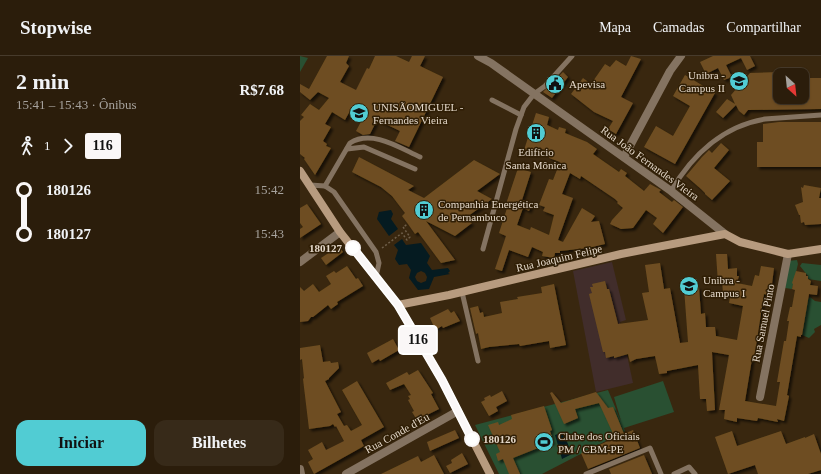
<!DOCTYPE html>
<html lang="pt">
<meta charset="utf-8">
<style>
:root{--surface:#2b1d0b;--page:#372a19;--text:#f1f3f6;--muted:#a6a29d;--line:#473b2c;--accent:#51ccd3}
body{margin:0;font-family:Georgia,serif;background:var(--page);color:var(--text);height:100vh;display:flex;flex-direction:column;font-size:15px;white-space:nowrap}
*{box-sizing:border-box;margin:0}
p{font-size:13px;color:var(--muted)}
.icon{flex:none;width:22px;height:22px;fill:none;stroke:currentColor;stroke-width:2;stroke-linecap:round;stroke-linejoin:round}
.map{position:relative;flex:1;overflow:hidden}
.sheet{display:flex;flex-direction:column;background:var(--surface);width:300px}
.sheet>*{flex:none}
.badge{padding:0 8px;border-radius:3px;font-size:14px;line-height:26px}
.needle{width:26px;rotate:153deg}
.controls{position:absolute;left:473px;top:12px;display:grid;gap:8px}
.controls a{display:grid;place-items:center;width:36px;height:36px;border-radius:8px;background:var(--surface);box-shadow:0 1px 3px #0004,0 0 0 1px var(--line);font-size:20px}
.map>.badge{position:absolute;translate:-50% -50%;box-shadow:0 0 0 2px #fff}
.legs{display:flex;align-items:center;gap:6px;height:44px;padding:0 16px;font-size:13px}
.legs p{margin-inline-start:auto}
.overview{display:flex;align-items:center;justify-content:space-between;height:68px;padding:0 16px}
h1{font-size:22px;font-weight:600;line-height:30px}
.primary-button{display:flex;gap:8px;margin-top:auto;padding:8px 16px}
.primary-button a{flex:1;height:46px;border-radius:12px;background:var(--accent);color:#111;font-size:16px;font-weight:600;line-height:46px;text-align:center}
.primary-button a+a{background:var(--page);color:var(--text)}
ul{padding:0 16px;list-style:none}
li{display:flex;align-items:center;gap:14px;height:44px;font-size:15px}
li i{display:grid;place-items:center;width:6px;height:100%;margin:0 5px;background:currentColor}
li i::after{content:'';width:10px;height:10px;margin:-5px;border:3px solid;border-radius:50%;background:var(--surface)}
li p{margin-inline-start:auto}
li:first-child i{background:linear-gradient(#0000 50%,currentColor 0)}
li:last-child i{background:linear-gradient(currentColor 50%,#0000 0)}
header{display:flex;align-items:center;gap:24px;box-sizing:border-box;height:56px;padding:0 20px;background:var(--surface);border-bottom:1px solid var(--line)}
header strong{font-size:19px}
nav{display:flex;gap:22px;margin-inline-start:auto;font-size:14px}
main{display:flex;flex:1;min-height:0}
.map>svg:first-child{display:block}
.commercial{fill:#412d2b}
.green{fill:#295032}
.water{fill:#051b21;fill-rule:evenodd}
.building{fill:#6e4e20;filter:url(#shadow)}
.lines{fill:none;stroke-linecap:round;stroke-linejoin:round}
.path{stroke:#6e5e49;stroke-width:1.5;stroke-dasharray:2 2;stroke-linecap:butt}
.service{stroke:#847361;stroke-width:5}
.minor{stroke:#847361;stroke-width:8}
.tertiary{stroke:#847361;stroke-width:8}
.secondary{stroke:#b79b7f;stroke-width:8}
.line-1-casing{stroke:#fff;stroke-width:9}
.line-1{stroke:#faf7f7;stroke-width:6}
.stop-1-dot{fill:#fff;stroke:#faf7f7;stroke-width:2}
.labels{text-anchor:middle;stroke-width:3;stroke-linejoin:round;paint-order:stroke}
.poi-label{font-size:11px;fill:#e4d8ca;stroke:#2f1e05;text-anchor:start}
.street-label{font-size:11px;fill:#e4d8ca;stroke:#2f1e05}
.stop-label{font-size:11px;font-weight:bold;fill:#e4d8ca;stroke:#2f1e05;text-anchor:end}
</style>
<header>
<strong>Stopwise</strong>
<nav><a>Mapa</a><a>Camadas</a><a>Compartilhar</a></nav>
</header>
<main>
<section class="sheet">
<div class="overview"><div><h1>2 min</h1><p>15:41 – 15:43 · Ônibus</p></div><b>R$7.68</b></div>
<div class="legs"><svg class="icon" aria-label="walk" viewBox="0 0 24 24"><circle cx="13" cy="4" r="2"/><path d="M13 8l-2 6 4 7M11 14l-3 7M7 12l3-4h3l4 4"/></svg>1<svg class="icon" aria-label="forward" viewBox="0 0 24 24"><path d="M9 5l7 7-7 7"/></svg><b class="badge" style="background:#faf7f7;color:#111">116</b></div>
<ul>
<li><i style="color:#faf7f7"></i><b>180126</b><p>15:42</p></li>
<li><i style="color:#faf7f7"></i><b>180127</b><p>15:43</p></li>
</ul>
<div class="primary-button"><a>Iniciar</a><a>Bilhetes</a></div>
</section>
<div class="map">
<svg width="521" height="418" viewBox="0 0 521 418">
<defs>
<filter id="shadow"><feDropShadow dx="2.5" dy="2.5" stdDeviation="1" flood-color="#0009"/></filter>
</defs>
<rect width="100%" height="100%" fill="#39270f"/>
<!-- commercial -->
<polygon class="commercial" points="312,206 326,264 320,266 333,327 296,336 273,215"/>
<!-- green -->
<g class="green">
<polygon points="0,0 8,2 0,16"/>
<polygon points="497,204 498,208 492,233 485,232 488,205"/>
<polygon points="502,207 521,209 521,225 508,223 508,220 500,210"/>
<polygon points="510,241 515,245 521,246 521,269 514,273 515,276 509,282 502,279 508,243"/>
<polygon points="363,325 374,356 324,372 325,375 242,418 199,418 175,369 308,334 321,365 314,341"/>
</g>
<!-- water -->
<g class="water">
<polygon points="91,154 93,158 91,163 98,173 89,180 77,163 79,156"/>
<path d="M 102,183 L 106,189 L 121,187 L 130,200 L 127,207 L 132,214 L 148,212 L 150,215 L 148,217 L 150,218 L 134,221 L 129,233 L 118,234 L 109,222 L 111,214 L 107,208 L 99,209 L 95,203 L 98,194 L 94,189 ZM 121,215 L 125,217 L 127,221 L 126,225 L 121,227 L 117,225 L 115,221 L 117,217 Z"/>
<polygon points="263,376 272,398 262,403 255,379"/>
</g>
<!-- building -->
<g class="building">
<polygon points="27,0 49,0 46,7 49,10 40,26 56,34 67,12 69,13 75,0 96,0 109,6 112,0 125,0 120,10 143,21 109,91 95,85 100,75 77,64 70,78 63,79 56,75 64,60 51,53 45,64 32,56 25,68 31,71 23,85 27,88 26,90 31,92 15,119 4,103 5,102 0,98 0,65 4,61 1,59 10,48 19,54 29,42 18,36 10,44 0,36 0,28 9,33"/>
<polygon points="331,0 341,3 321,41 333,47 316,78 308,73 313,65 294,56 271,38 283,22 291,28 305,8 310,11 316,4 326,10"/>
<polygon points="413,0 450,0 455,10 447,14 441,2 426,9 432,21 424,24 418,12 406,18 400,6"/>
<polygon points="263,16 268,21 252,42 243,36"/>
<polygon points="480,16 480,41 502,41 502,35 505,35 505,22 521,22 521,53 448,54 444,59 439,55 436,49 423,62 416,56 427,43 435,48 431,39 450,17"/>
<polygon points="385,19 415,37 375,108 344,91 356,70 373,80 390,50 373,40"/>
<polygon points="236,57 249,61 247,69 258,74 259,71 266,73 265,77 287,86 297,93 293,98 319,116 321,113 327,117 325,120 344,135 350,128 361,134 359,136 372,146 374,144 383,151 363,177 353,168 357,162 346,154 333,172 321,173 310,168 312,164 323,152 317,147 318,146 315,143 281,120 280,123 270,117 262,138 273,142 258,184 263,186 282,152 295,160 291,166 299,165 305,188 288,192 260,195 260,197 255,197 254,202 242,200 243,196 232,191 228,201 209,194 202,215 195,213 206,180 199,177 208,149 206,148 218,112 231,116 222,144 232,147 229,155 223,152 217,169 230,174 231,171 249,179 254,159 243,155 245,151 239,149 249,123 253,124 260,106 249,102 251,97 239,92 237,98 224,94"/>
<polygon points="479,66 521,66 521,111 457,111 457,86 463,86 463,68"/>
<polygon points="421,87 429,94 414,112 430,125 412,144 405,138 405,137 401,133 386,120 402,101 409,94 412,97"/>
<polygon points="59,101 114,130 108,134 124,142 174,104 200,118 177,135 192,143 164,163 172,167 155,180 126,165 155,204 141,207 118,176 115,178 108,168 102,160 105,157 92,140 81,131 52,116"/>
<polygon points="504,129 521,132 519,142 521,142 521,168 505,169 504,166 501,167 500,159 499,159 495,149 503,146 501,131 503,132"/>
<polygon points="7,148 21,168 0,182 0,173 3,171 0,167 0,152"/>
<polygon points="39,190 43,196 26,209 21,202"/>
<polygon points="416,198 427,198 428,213 437,212 437,220 439,220 437,227 452,230 455,219 459,220 461,210 474,212 472,228 470,227 468,239 464,238 454,303 452,303 445,345 476,350 480,326 477,326 484,285 486,285 489,265 487,265 490,251 492,251 495,234 492,233 493,228 492,227 496,215 506,217 506,220 508,220 508,223 511,225 510,229 518,230 517,239 509,238 502,279 501,279 501,281 497,280 487,339 489,340 484,365 477,363 478,366 458,362 457,365 437,362 437,366 424,363 425,354 419,354 429,299 412,296 415,354 407,355 406,343 400,343 398,309 367,315 367,317 359,318 355,300 336,303 330,306 328,298 314,302 314,300 306,302 305,296 303,296 289,238 292,237 290,231 293,231 292,228 305,225 307,233 309,233 318,268 348,264 342,237 349,236 345,209 360,207 364,233 370,232 380,287 388,286 384,232 399,231 401,258 405,257 406,271 415,271 416,280 437,284 443,250 429,247 431,235 423,236 422,226 418,227"/>
<polygon points="47,210 56,223 58,222 63,230 37,246 38,248 31,253 28,249 13,261 11,261 8,265 0,266 0,231 4,235 13,228 19,236 31,228 26,220 34,215 36,217"/>
<polygon points="254,228 266,289 250,292 249,285 220,290 219,288 189,291 181,293 178,277 176,278 170,252 178,250 180,257 183,256 184,261 202,257 200,246 218,243 217,241 242,237 241,231"/>
<polygon points="148,253 151,257 154,255 160,265 143,272 142,270 137,273 136,271 134,271 130,262"/>
<polygon points="93,283 99,294 80,305 79,303 72,307 67,297"/>
<polygon points="20,289 23,306 30,305 31,307 38,306 39,312 29,322 29,323 25,325 41,356 37,358 44,370 47,369 51,375 62,369 42,334 57,325 84,371 61,384 64,390 14,418 8,406 13,403 8,394 22,386 26,394 44,385 36,370 35,371 33,368 30,370 9,373 3,323 4,322 2,303 0,304 0,292"/>
<polygon points="118,314 133,337 131,338 139,353 117,364 112,356 114,355 108,344 110,343 108,340 111,339 104,328 90,334 86,327 107,316 109,319"/>
<polygon points="202,335 207,345 196,351 198,355 189,360 181,346 185,344 184,342 190,339 191,341"/>
<polygon points="252,336 261,347 296,336 308,352 313,351 324,378 333,374 340,392 288,413 281,397 315,382 299,347 275,353 278,362 264,368 250,337"/>
<polygon points="244,350 252,374 250,375 252,381 251,382 253,386 213,402 220,418 209,418 203,403 198,405 196,398 200,396 188,369 198,366 199,369 212,363 211,359"/>
<polygon points="155,374 159,382 130,395 127,386"/>
<polygon points="432,375 437,390 481,375 486,388 505,381 505,382 514,378 521,398 521,414 508,418 458,418 455,409 428,418 415,381"/>
<polygon points="162,397 168,408 150,417 146,410 152,407 151,404"/>
<polygon points="134,399 144,418 81,418 118,400 121,406"/>
<polygon points="344,399 352,418 311,418 309,413"/>
</g>
<g class="lines">
<!-- path -->
<polyline class="path" points="82,192 102,177 107,184 110,181 103,171 108,168"/>
<!-- service -->
<g class="service">
<polyline points="192,44 221,59"/>
<polyline points="47,93 64,91 115,113"/>
<polyline points="10,129 25,130 34,136 76,196 79,207 76,221"/>
<path d="M 25,130 L 50,87 C 72,73 100,92 120,101"/>
<path d="M 371,135 C 392,99 423,70 465,63 L 521,59"/>
<polyline points="183,193 216,73 224,51 234,38 245,30 272,0"/>
<polyline points="162,236 178,305"/>
<polyline points="286,418 350,392 361,418"/>
<polyline points="374,418 389,411 395,418"/>
</g>
<!-- minor -->
<g class="minor">
<polyline points="324,101 370,15 381,0"/>
<polyline points="0,206 40,176"/>
<polyline points="460,341 488,198"/>
<polyline points="0,413 1,418"/>
<polyline points="46,418 158,355"/>
</g>
<!-- tertiary -->
<polyline class="tertiary" points="178,0 191,7 371,135 425,178"/>
<!-- secondary -->
<g class="secondary">
<polyline points="0,115 40,176 98,249 142,324 190,418"/>
<polyline points="98,249 149,239 321,198 425,178 440,186 488,198 521,193"/>
</g>
</g>
<g class="lines">
<defs>
<polyline id="line-1" points="53,192 98,249 142,324 172,383"/>
</defs>
<!-- line-1 casing -->
<use href="#line-1" class="line-1-casing"/>
<!-- line-1 -->
<use href="#line-1" class="line-1"/>
</g>
<!-- icons -->
<defs>
<symbol id="university-disc" viewBox="-11 -11 22 22"><circle r="9.5" fill="#51ccd3" stroke="#2f1e05"/><path d="M0-5L7-2L0 1L-7-2ZM-4 1L0 2.5L4 1V4Q0 6-4 4Z" fill="#111"/></symbol>
<symbol id="civic-disc" viewBox="-11 -11 22 22"><circle r="9.5" fill="#51ccd3" stroke="#2f1e05"/><path d="M-.6-6.5H3V-4.5H.6V-3L4-1V1h2V6H-6V1h2V-1L-.6-3ZM-1.2 2.5V6h2.4V2.5Z" fill="#111"/></symbol>
<symbol id="building-disc" viewBox="-11 -11 22 22"><circle r="9.5" fill="#51ccd3" stroke="#2f1e05"/><path d="M-4-6H4V6H1V3H-1V6H-4ZM-2.5-4.3h1.7v1.8h-1.7ZM.8-4.3h1.7v1.8H.8ZM-2.5-1h1.7V.8h-1.7ZM.8-1h1.7V.8H.8Z" fill="#111"/></symbol>
<symbol id="stadium-disc" viewBox="-11 -11 22 22"><circle r="9.5" fill="#51ccd3" stroke="#2f1e05"/><path d="M0-5a6.5 5 0 1 0 0 10a6.5 5 0 1 0 0-10ZM-3.5-1.8h7v3.6h-7Z" fill="#111"/></symbol>
</defs>
<g fill-rule="evenodd">
<use href="#university-disc" x="428" y="14" width="22" height="22"/>
<use href="#civic-disc" x="244" y="17" width="22" height="22"/>
<use href="#university-disc" x="48" y="46" width="22" height="22"/>
<use href="#building-disc" x="225" y="66" width="22" height="22"/>
<use href="#building-disc" x="113" y="143" width="22" height="22"/>
<use href="#university-disc" x="378" y="219" width="22" height="22"/>
<use href="#stadium-disc" x="233" y="375" width="22" height="22"/>
</g>
<!-- markers -->
<g class="stop-1-dot">
<circle cx="53" cy="192" r="7"/>
<circle cx="172" cy="383" r="7"/>
</g>
<g class="labels">
<!-- poi labels -->
<g class="poi-label">
<text x="425" y="23" text-anchor="end">Unibra -<tspan x="425" dy="13">Campus II</tspan></text>
<text x="269" y="32">Apevisa</text>
<text x="73" y="55">UNISÃOMIGUEL -<tspan x="73" dy="13">Fernandes Vieira</tspan></text>
<text x="236" y="100" text-anchor="middle">Edifício<tspan x="236" dy="13">Santa Mônica</tspan></text>
<text x="138" y="152">Companhia Energética<tspan x="138" dy="13">de Pernambuco</tspan></text>
<text x="403" y="228">Unibra -<tspan x="403" dy="13">Campus I</tspan></text>
<text x="258" y="384">Clube dos Oficiais<tspan x="258" dy="13">PM / CBM-PE</tspan></text>
</g>
<!-- street labels -->
<g class="street-label">
<text transform="translate(350 107) rotate(36)" y="4">Rua João Fernandes Vieira</text>
<text transform="translate(259 202) rotate(-13)" y="4">Rua Joaquim Felipe</text>
<text transform="translate(463 267) rotate(-79)" y="4">Rua Samuel Pinto</text>
<text transform="translate(97 377) rotate(-29)" y="4">Rua Conde d'Eu</text>
</g>
<!-- stop labels -->
<g class="stop-label">
<text x="42" y="196">180127</text>
<text x="183" y="387" text-anchor="start">180126</text>
</g>
</g>
</svg>
<div class="controls">
<a><svg class="needle" viewBox="-14 -14 28 28"><path d="M0-13l5 13h-10z" fill="#e53935"/><path d="M0 13l5-13h-10z" fill="#a6a29d"/></svg></a>
</div>
<b class="badge" style="left:118px;top:284px;background:#faf7f7;color:#111">116</b>
</div>
</main>
